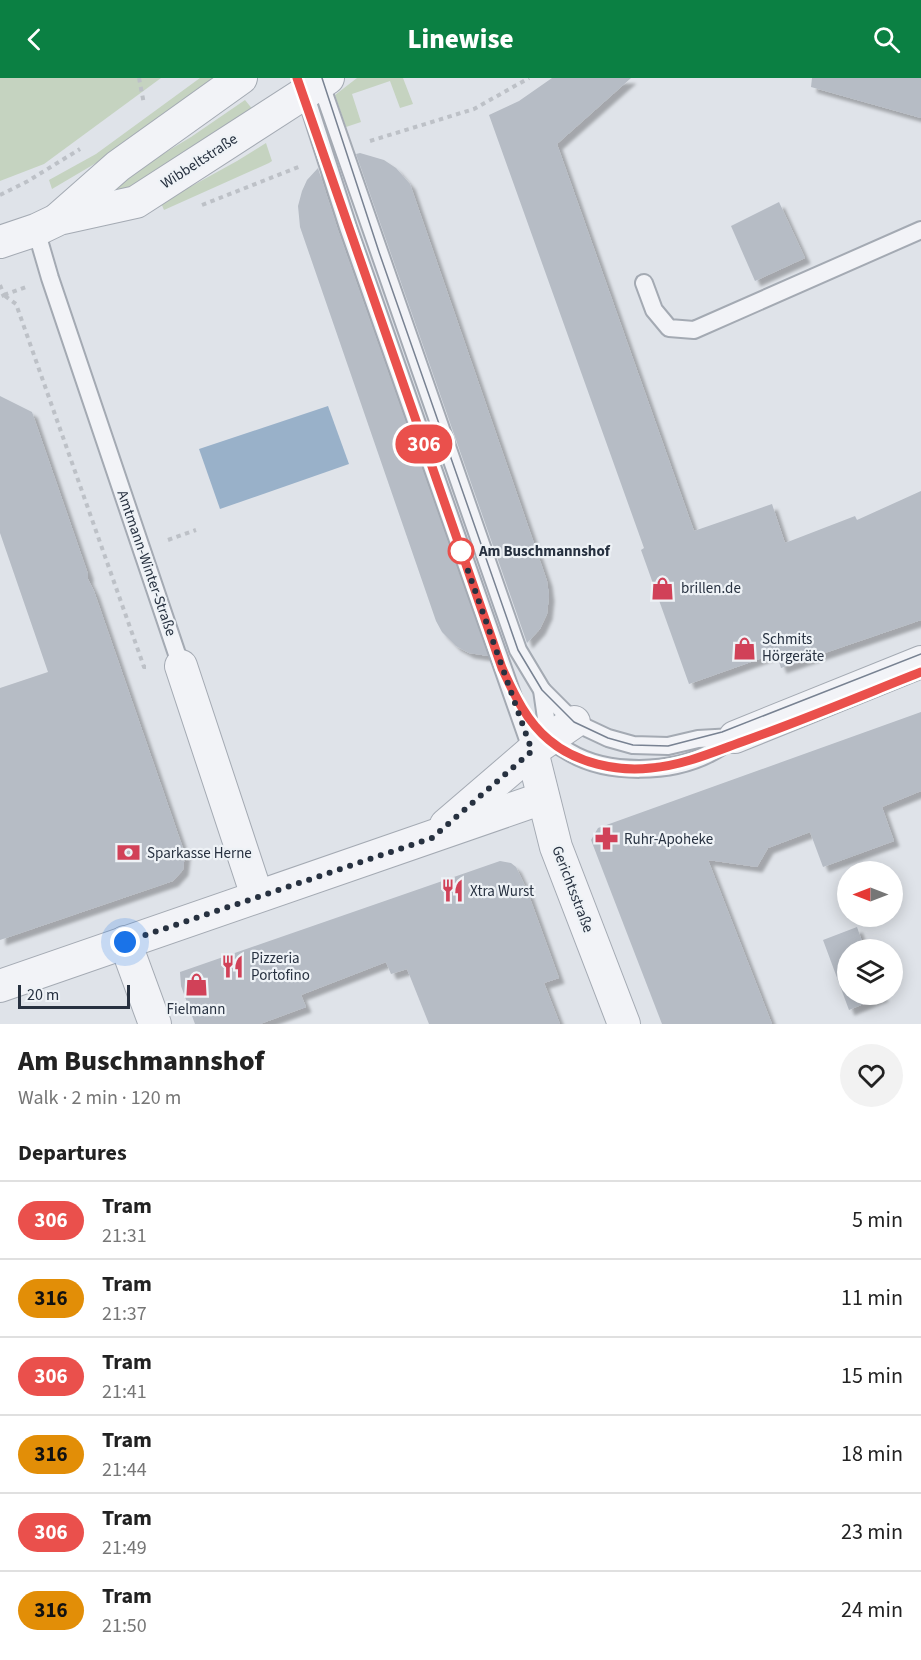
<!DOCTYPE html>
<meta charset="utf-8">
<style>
:root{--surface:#fff;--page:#f2f2f2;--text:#222;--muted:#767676;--line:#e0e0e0;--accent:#0b8043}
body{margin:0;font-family:"Source Sans 3",sans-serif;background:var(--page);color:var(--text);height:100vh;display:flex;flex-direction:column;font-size:22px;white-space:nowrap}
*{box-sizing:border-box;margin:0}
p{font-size:20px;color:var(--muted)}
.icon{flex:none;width:33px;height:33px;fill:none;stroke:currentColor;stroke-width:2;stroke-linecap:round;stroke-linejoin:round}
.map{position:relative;height:946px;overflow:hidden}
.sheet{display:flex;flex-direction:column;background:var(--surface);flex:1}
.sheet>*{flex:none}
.badge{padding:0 12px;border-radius:20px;font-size:21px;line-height:39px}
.needle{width:39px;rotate:270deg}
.controls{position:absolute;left:837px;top:783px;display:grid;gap:12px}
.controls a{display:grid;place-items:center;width:66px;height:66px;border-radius:50%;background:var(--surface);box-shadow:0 3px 15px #0003;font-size:30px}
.scale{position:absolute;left:18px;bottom:15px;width:112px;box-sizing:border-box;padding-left:6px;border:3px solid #273140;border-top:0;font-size:16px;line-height:21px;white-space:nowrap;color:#273140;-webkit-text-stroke:4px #eef2f6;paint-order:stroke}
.you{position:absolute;width:30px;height:30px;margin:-15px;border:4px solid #fff;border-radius:50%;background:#1a73e8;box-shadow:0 0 0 9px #1a73e833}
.map>.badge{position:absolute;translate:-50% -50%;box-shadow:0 0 0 3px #fff}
h2{padding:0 18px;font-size:22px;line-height:54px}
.round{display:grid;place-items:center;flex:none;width:63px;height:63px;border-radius:32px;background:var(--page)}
.overview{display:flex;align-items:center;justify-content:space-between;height:102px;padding:0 18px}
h1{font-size:28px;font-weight:800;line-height:45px}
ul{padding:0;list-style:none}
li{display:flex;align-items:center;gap:18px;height:78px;padding:0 18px;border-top:2px solid var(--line)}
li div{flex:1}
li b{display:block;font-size:22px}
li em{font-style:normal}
li .badge{min-width:66px;font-weight:700;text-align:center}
header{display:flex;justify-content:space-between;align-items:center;height:78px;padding:0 18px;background:var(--accent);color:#fff;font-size:27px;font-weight:800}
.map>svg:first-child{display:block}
.green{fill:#c5d3c0}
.water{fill:#99b1c9}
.building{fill:#b6bcc5;filter:url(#shadow)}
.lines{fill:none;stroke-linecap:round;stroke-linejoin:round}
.lane-casing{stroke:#a4aab3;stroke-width:20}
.street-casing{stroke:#a4aab3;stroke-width:34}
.path{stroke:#bdc1c7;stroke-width:4;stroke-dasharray:4.5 4.5;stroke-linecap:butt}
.lane{stroke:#f2f3f7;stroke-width:16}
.street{stroke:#f2f3f7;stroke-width:32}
.tram{stroke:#788292;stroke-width:1.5}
.line-casing{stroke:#fff;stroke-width:14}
.line{stroke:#ea504c;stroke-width:9}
.walk{stroke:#273140;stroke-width:6;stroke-dasharray:0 10.8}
.stop-dot{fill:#fff;stroke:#ea504c;stroke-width:3}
.labels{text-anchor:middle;stroke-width:4.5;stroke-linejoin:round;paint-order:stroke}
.street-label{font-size:15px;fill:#273140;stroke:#eef2f6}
.stop-label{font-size:15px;font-weight:bold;fill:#273140;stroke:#eef2f6;text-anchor:start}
.poi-label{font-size:15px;fill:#273140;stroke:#eef2f6;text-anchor:start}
</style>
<header><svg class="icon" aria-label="back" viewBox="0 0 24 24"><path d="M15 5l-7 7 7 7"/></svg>Linewise<svg class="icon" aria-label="search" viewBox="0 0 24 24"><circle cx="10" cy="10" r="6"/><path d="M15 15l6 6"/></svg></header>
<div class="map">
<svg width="921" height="946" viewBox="0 0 921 946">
<defs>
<filter id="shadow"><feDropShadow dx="5.5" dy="5.5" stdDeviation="1.5" flood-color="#0004"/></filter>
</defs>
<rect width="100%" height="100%" fill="#dfe3e9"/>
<!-- green -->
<g class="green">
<polygon points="0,0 161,0 44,86 0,103"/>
<polygon points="200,0 217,0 135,62 52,111 49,102 96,76"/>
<polygon points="357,0 403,0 413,26 400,30 390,3 352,16 361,44 346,49 335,17"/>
<polygon points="245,22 254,33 128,113 118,114 116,112 115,107 118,103 191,59"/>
<polygon points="266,65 272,83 269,85 164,132 161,125 237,83"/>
</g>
<!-- water -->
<polygon class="water" points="328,328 349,386 220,431 199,371"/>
<!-- building -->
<g class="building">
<polygon points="552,0 631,0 557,66 694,453 772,426 785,465 855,438 857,442 921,413 921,542 781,590 776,575 689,606 641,472 644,470 489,37 519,23"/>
<polygon points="812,0 921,0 921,40 811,9"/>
<polygon points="360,75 384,82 396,90 410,106 547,503 549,518 547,536 540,551 527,565 356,76"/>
<polygon points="318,90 338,152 488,578 469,575 456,568 442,554 436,543 300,149 298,128 302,113 307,102"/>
<polygon points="779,124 805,180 755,203 731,148"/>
<polygon points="0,318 32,334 88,496 88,501 94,513 185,776 183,792 173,803 0,862 0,610 48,594 0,455"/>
<polygon points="921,634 921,713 882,729 894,763 823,789 810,754 768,770 757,789 708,782 772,946 662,946 591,762 598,750"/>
<polygon points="500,783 511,785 516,789 527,812 559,900 544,905 560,946 429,946 407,891 391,896 386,884 301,917 306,929 260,946 195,946 181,908 180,894"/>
<polygon points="857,849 865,872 848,872 848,916 882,916 883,918 849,932 823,862"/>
</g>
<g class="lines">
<defs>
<g id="lane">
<polyline points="319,1 518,572 542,612 549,661"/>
<polyline points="303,9 348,149 532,673"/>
<polyline points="36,152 50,200 181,588"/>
<polyline points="644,205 654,232 669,250 694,252 921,152"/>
<polyline points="542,612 574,644 608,660 633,667 668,668 698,661 733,659"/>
<path d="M 546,658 C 552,665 561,669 569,674 C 607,697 672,696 712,674 C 720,670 728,664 735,659"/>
</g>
<g id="street">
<polyline points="59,140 118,88 241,0"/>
<polyline points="0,164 36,152 59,141 136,124 328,0"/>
<polyline points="181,588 257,818"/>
<polyline points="735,659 921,584"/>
<polyline points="532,673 556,769 624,946"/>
<polyline points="446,747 532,673 574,644"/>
<polyline points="125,864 155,946"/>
<polyline points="0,908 543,720"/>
</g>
</defs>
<!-- lane casing -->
<use href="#lane" class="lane-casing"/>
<!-- street casing -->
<use href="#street" class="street-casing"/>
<!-- path -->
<g class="path">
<polyline points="139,0 144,26"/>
<polyline points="370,63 474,31 529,0"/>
<polyline points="0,117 28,103 80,71"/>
<polyline points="202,127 301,88"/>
<polyline points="0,207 4,217 0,219"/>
<polyline points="4,217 26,209"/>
<polyline points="5,218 16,226 144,589 146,589"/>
<polyline points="168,462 196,452"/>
</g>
<!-- lane -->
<use href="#lane" class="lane"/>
<!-- street -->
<use href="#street" class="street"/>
<!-- tram -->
<g class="tram">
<path d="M 296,0 L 502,590 C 508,602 513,615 519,627 C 530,645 547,661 564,671 C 629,710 692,682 756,659 C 811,638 866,616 921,594"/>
<polyline points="322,0 379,174 518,572 542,612 574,644 608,660 633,667 668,668 722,654 921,576"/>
</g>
</g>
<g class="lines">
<defs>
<path id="line" d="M 297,0 L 502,590 C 514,616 526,643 549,662 C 576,685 617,694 651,690 C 685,687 716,673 747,662 C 806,641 863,617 921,594"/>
</defs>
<!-- line casing -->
<use href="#line" class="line-casing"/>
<!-- line -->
<use href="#line" class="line"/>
<!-- walk -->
<polyline class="walk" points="125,864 432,760 532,673 461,473"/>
</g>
<!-- icons -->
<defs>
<symbol id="shop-bare" viewBox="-9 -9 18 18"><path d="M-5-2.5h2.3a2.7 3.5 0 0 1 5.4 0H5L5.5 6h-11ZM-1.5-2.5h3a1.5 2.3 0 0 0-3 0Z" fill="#d14158" stroke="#eef2f6" stroke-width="2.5" paint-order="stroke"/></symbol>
<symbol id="pharmacy-bare" viewBox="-9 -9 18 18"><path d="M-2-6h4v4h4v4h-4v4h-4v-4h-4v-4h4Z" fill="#d14158" stroke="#eef2f6" stroke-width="2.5" paint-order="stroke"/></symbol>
<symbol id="bank-bare" viewBox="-9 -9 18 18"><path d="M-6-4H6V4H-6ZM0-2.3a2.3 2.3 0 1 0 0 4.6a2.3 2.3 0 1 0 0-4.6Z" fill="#d14158" stroke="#eef2f6" stroke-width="2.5" paint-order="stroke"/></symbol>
<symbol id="restaurant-bare" viewBox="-9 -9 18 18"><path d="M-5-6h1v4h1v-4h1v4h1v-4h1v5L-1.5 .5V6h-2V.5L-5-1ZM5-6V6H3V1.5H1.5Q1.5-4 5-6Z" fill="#d14158" stroke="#eef2f6" stroke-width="2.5" paint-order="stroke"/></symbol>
</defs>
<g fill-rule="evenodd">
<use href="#shop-bare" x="646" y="494" width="33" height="33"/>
<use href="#shop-bare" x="728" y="554" width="33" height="33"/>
<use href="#pharmacy-bare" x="590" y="744" width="33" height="33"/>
<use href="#bank-bare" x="112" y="758" width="33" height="33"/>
<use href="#restaurant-bare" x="436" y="796" width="33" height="33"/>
<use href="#restaurant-bare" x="216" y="872" width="33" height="33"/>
<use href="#shop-bare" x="180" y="890" width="33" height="33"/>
</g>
<!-- markers -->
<circle class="stop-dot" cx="461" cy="473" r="12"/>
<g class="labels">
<!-- street labels -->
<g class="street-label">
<text transform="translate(199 83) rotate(-33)" y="5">Wibbeltstraße</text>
<text transform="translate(147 485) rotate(71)" y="5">Amtmann-Winter-Straße</text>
<text transform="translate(573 811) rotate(69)" y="5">Gerichtsstraße</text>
</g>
<!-- stop labels -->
<g class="stop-label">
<text x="479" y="478">Am Buschmannshof</text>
</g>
<!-- poi labels -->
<g class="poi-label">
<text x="681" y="515">brillen.de</text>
<text x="762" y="566">Schmits<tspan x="762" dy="17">Hörgeräte</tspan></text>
<text x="624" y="766">Ruhr-Apoheke</text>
<text x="147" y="780">Sparkasse Herne</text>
<text x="470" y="818">Xtra Wurst</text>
<text x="251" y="885">Pizzeria<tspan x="251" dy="17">Portofino</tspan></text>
<text x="196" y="936" text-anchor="middle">Fielmann</text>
</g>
</g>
</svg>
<div class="controls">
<a><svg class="needle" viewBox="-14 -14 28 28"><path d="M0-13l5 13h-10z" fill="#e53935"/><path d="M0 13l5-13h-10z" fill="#767676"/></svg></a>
<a><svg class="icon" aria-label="layers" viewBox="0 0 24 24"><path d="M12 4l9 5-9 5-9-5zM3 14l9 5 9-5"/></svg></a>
</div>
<div class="scale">20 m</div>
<div class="you" style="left:125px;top:864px"></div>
<b class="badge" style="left:424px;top:366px;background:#ea504c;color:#fff">306</b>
</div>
<section class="sheet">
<div class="overview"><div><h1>Am Buschmannshof</h1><p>Walk · 2 min · 120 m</p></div><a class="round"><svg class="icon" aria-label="heart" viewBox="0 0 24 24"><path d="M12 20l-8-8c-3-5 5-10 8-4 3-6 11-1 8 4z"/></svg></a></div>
<h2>Departures</h2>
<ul>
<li><span class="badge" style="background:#ea504c;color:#fff">306</span><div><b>Tram</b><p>21:31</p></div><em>5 min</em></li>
<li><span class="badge" style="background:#e28e07;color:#111">316</span><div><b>Tram</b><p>21:37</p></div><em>11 min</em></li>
<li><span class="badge" style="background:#ea504c;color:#fff">306</span><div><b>Tram</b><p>21:41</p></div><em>15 min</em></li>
<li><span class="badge" style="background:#e28e07;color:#111">316</span><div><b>Tram</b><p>21:44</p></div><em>18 min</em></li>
<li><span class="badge" style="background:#ea504c;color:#fff">306</span><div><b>Tram</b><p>21:49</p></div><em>23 min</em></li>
<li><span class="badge" style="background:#e28e07;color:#111">316</span><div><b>Tram</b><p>21:50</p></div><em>24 min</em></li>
</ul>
</section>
